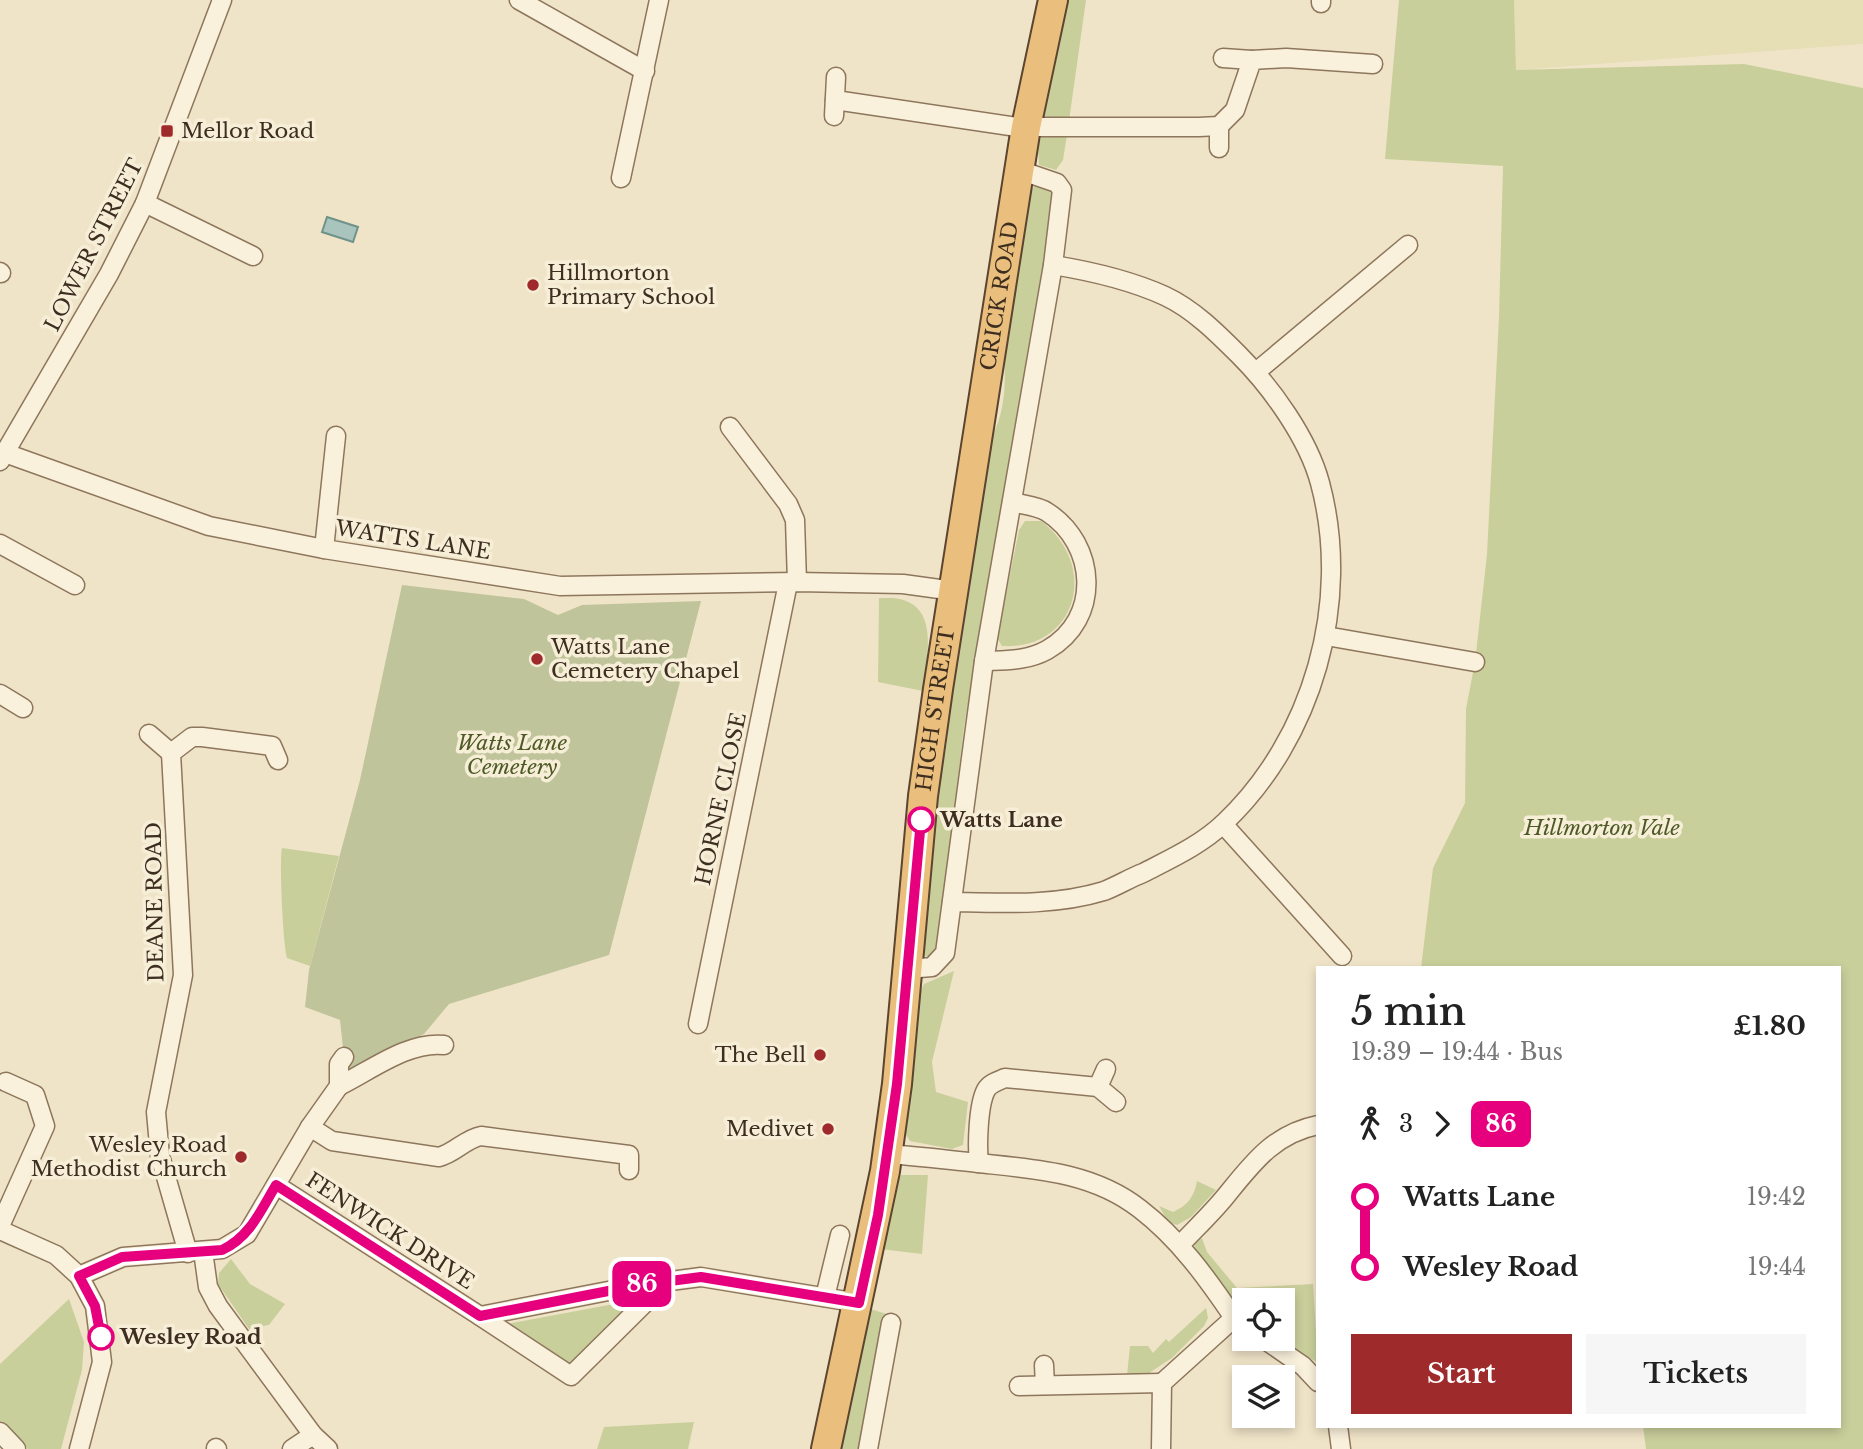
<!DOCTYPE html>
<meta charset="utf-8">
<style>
:root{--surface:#fff;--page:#f6f6f6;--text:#222;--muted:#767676;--accent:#9e2a2b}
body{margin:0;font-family:"Libre Baskerville",serif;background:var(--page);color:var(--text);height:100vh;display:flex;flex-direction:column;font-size:26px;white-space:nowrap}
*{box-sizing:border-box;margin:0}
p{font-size:23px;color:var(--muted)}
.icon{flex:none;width:38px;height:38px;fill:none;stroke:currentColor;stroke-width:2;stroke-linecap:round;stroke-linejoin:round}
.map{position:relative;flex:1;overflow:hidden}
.drawer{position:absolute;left:1316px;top:966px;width:525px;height:462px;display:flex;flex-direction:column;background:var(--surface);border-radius:0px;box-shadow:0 4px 10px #0003}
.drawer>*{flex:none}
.badge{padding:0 14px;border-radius:10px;font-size:24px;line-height:46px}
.fabs{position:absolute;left:1232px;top:1288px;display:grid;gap:14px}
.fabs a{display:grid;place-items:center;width:63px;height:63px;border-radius:0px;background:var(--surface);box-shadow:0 4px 10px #0003;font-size:35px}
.map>.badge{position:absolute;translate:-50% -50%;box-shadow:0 0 0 4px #fff}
.legs{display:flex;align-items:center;gap:10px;height:77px;padding:0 35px;font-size:23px}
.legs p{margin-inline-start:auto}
.overview{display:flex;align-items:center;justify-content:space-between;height:119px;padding:0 35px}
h1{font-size:38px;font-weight:600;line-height:52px}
.button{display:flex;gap:14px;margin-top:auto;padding:14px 35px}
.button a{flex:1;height:80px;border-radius:0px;background:var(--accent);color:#fff;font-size:28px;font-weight:600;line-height:80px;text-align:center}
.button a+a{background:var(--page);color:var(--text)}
ul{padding:0 35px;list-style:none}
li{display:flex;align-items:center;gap:24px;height:70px;font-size:26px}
li i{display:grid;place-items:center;width:10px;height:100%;margin:0 9px;background:currentColor}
li i::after{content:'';width:18px;height:18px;margin:-9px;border:5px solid;border-radius:50%;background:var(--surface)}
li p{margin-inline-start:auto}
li:first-child i{background:linear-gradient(#0000 50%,currentColor 0)}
li:last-child i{background:linear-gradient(currentColor 50%,#0000 0)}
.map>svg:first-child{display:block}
.farmland{fill:#e6deb5}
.green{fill:#c9cf9b}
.cemetery{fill:#bfc49a}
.water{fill:#a9c4bc;stroke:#6f938a;stroke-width:2}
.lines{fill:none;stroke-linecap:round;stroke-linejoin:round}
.minor-casing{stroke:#8d765c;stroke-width:21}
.trunk-casing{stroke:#5b4430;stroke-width:32}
.minor{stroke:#faf1dc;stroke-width:18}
.trunk{stroke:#eabe7c;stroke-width:28}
.line-1-casing{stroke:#fff;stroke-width:16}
.line-1{stroke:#e6007e;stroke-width:10}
.poi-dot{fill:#9e2a2b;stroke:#f7eed8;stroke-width:2.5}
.stop-1-dot{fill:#fff;stroke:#e6007e;stroke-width:3.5}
.labels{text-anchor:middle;stroke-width:7;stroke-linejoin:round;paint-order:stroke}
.poi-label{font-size:21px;fill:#3d2e20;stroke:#f7eed8;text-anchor:start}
.street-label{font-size:21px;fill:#3d2e20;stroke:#f7eed8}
.park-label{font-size:21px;font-style:italic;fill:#4d5a26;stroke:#f7eed8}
.stop-label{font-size:21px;font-weight:bold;fill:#3d2e20;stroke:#f7eed8;text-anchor:start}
</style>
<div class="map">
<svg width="1863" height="1449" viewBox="0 0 1863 1449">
<rect width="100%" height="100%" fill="#f0e4c8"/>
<!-- farmland -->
<polygon class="farmland" points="1514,0 1863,0 1863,44 1516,70"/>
<!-- green -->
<g class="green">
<polygon points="1064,0 1086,0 1069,121 1043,120"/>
<polygon points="1399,0 1514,0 1516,70 1744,64 1863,88 1863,1449 1646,1449 1643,1426 1839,1426 1839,968 1421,968 1433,868 1465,803 1466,709 1475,662 1487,554 1499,317 1503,166 1385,159"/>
<polygon points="1067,135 1063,160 1056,170 1039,165 1038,147 1041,137"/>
<path d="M 1038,184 L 1052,189 L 1053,204 L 964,727 L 938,952 L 929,957 L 922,955 L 932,792 C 945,766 952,731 945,702 L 989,440 C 1005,419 1007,378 1003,352 L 1029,191 Z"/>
<path d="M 1025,521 L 1041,521 C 1100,566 1077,650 1002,646 L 997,638 L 1019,530 Z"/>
<path d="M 879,598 C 887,598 898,597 906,601 C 939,613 926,664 923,691 L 878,682 Z"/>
<path d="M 282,848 L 339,856 L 310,966 L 287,958 C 283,948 279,859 282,848 Z"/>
<polygon points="954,971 932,1062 936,1092 968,1102 963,1145 952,1149 910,1141 903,1130 920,993 924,984"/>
<polygon points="901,1175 928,1175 922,1254 880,1249 892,1186"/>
<path d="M 1197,1181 L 1216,1190 L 1191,1217 L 1177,1225 L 1168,1222 L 1159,1206 L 1173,1212 C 1188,1205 1194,1197 1197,1181 Z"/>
<polygon points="1202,1238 1207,1252 1237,1288 1313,1284 1318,1363 1280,1339 1283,1339 1283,1300 1244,1300 1244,1311 1196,1253 1194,1244"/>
<polygon points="231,1259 250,1284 285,1304 269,1325 249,1329 218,1284 219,1273"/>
<polygon points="69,1299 84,1342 82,1370 61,1449 28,1449 0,1421 0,1364"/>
<polygon points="630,1301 632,1303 571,1365 562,1365 501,1325"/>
<polygon points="867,1308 887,1314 863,1449 842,1449"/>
<polygon points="1206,1308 1208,1318 1204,1326 1172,1358 1149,1373 1127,1375 1130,1346 1148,1346 1153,1353 1166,1339 1169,1342"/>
<polygon points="694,1422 688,1449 597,1449 604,1427"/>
</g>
<!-- cemetery -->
<polygon class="cemetery" points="402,585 524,599 558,615 582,605 701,601 609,955 449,1004 424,1034 351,1074 344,1057 340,1020 305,1007 309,970 360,780"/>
<!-- water -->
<polygon class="water" points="327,217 358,227 353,242 322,232"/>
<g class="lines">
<defs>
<g id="minor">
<polyline points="519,0 645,71"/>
<polyline points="1321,0 1321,3"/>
<polyline points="1223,58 1252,60"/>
<polyline points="835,100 1017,127 1199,127 1219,126 1235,110 1252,60 1286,58 1373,64"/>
<polyline points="834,116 836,77"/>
<polyline points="1219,126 1219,148"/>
<polyline points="621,178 659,0"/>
<polyline points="145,203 253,256"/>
<polyline points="0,272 1,273"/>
<polyline points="1256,372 1408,245"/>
<polyline points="730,427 788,504 795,520 797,582"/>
<polyline points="5,453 209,526 324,549 560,586 797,582 903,584 954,591"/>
<polyline points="0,461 109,274 145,203 222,0"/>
<polyline points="0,544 75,585"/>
<polyline points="324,549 336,436"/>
<polyline points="1326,636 1475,662"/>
<path d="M 984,661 C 1007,660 1027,661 1047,650 C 1102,619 1097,544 1047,512 C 1038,506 1023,505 1012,502"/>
<polyline points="0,694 23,708"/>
<polyline points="149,734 171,753"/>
<polyline points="1223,824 1342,956"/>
<path d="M 952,902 C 1003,903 1055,906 1104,891 C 1117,886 1130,878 1143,873 C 1170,859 1201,845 1224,823 C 1313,739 1352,602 1320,483 C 1308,438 1271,387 1239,355 C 1217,333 1193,309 1165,296 C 1130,280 1090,271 1053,265"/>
<polyline points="907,969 932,967 945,953 984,661 1053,265 1062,190 1057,183 1022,171"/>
<polyline points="698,1024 788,583"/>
<path d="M 339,1086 C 370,1071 408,1041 444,1045"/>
<polyline points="1098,1087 1106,1069"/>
<path d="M 310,1127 L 332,1141 L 439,1157 C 455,1153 465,1139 481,1136 L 629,1155 L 629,1170"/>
<path d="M 887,1154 C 918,1156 948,1160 978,1163 C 1035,1169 1093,1172 1140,1209 C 1179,1239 1207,1278 1234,1318 L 1244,1325"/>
<path d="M 979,1163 C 977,1146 978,1105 986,1090 C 990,1083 998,1081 1005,1078 L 1098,1087 L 1116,1102"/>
<polyline points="276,1185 480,1316 639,1285 701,1277 859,1303"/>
<polyline points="0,1226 45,1126 35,1095 6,1082"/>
<polyline points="0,1230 56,1255 79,1276 95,1306 102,1362 79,1449"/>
<path d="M 1180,1245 C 1195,1229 1211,1214 1225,1197 C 1252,1164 1273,1134 1318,1125"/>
<polyline points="203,1251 208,1287 218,1306 313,1435 328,1449"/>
<polyline points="188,1253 160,1156 156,1112 183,975 171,753 192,737 202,737 272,746 278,760"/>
<polyline points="79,1276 123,1257 222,1249 247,1234 310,1127 339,1086 339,1064 344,1057"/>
<polyline points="825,1297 840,1235"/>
<polyline points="480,1316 571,1376 668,1280"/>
<polyline points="1264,1339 1303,1366 1318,1382"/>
<polyline points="1044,1365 1045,1385"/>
<polyline points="1019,1386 1162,1383"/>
<polyline points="1338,1426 1341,1449"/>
<polyline points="0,1432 16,1449"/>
<polyline points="216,1448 217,1449"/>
<polyline points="292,1449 313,1435"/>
<polyline points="868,1449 891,1323"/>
<polyline points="1161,1449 1162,1383 1234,1318"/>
</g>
<g id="trunk">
<path id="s1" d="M 826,1449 L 885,1171 L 897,1084 L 923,796 L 938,689 L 1026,127 L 1053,0"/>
</g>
</defs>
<!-- minor casing -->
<use href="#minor" class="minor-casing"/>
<!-- trunk casing -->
<use href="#trunk" class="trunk-casing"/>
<!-- minor -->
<use href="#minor" class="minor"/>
<!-- trunk -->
<use href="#trunk" class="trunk"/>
</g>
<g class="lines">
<defs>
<path id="line-1" d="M 101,1337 L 95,1306 L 79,1276 L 122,1257 L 222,1250 C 250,1237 261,1210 276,1185 L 480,1316 L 639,1285 L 701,1277 L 859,1303 L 878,1215 L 897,1084 L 921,820"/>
</defs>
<!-- line-1 casing -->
<use href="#line-1" class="line-1-casing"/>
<!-- line-1 -->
<use href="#line-1" class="line-1"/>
</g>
<!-- markers -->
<g class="poi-dot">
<rect x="160" y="124" width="14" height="14" rx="3.5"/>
<circle cx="533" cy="285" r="7"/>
<circle cx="537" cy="659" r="7"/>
<circle cx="820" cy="1055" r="7"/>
<circle cx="828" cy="1129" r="7"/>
<circle cx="241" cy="1157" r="7"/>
</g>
<g class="stop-1-dot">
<circle cx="921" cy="820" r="12"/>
<circle cx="101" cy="1337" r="12"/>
</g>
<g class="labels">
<!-- poi labels -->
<g class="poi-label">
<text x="181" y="138">Mellor Road</text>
<text x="547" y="280">Hillmorton<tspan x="547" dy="24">Primary School</tspan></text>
<text x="551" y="654">Watts Lane<tspan x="551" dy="24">Cemetery Chapel</tspan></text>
<text x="806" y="1062" text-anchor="end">The Bell</text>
<text x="814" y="1136" text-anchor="end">Medivet</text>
<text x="227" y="1152" text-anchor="end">Wesley Road<tspan x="227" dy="24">Methodist Church</tspan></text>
</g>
<!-- street labels -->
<g class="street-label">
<text transform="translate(94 245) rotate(-63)" y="7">LOWER STREET</text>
<text dy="7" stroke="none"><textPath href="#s1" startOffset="1167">CRICK ROAD</textPath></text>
<text transform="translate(413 540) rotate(9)" y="7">WATTS LANE</text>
<text dy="7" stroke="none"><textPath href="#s1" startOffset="749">HIGH STREET</textPath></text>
<text transform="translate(721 799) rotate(-78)" y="7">HORNE CLOSE</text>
<text transform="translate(155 902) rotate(-91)" y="7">DEANE ROAD</text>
<text transform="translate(390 1231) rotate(33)" y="7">FENWICK DRIVE</text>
</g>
<!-- park labels -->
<g class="park-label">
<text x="512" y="750">Watts Lane<tspan x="512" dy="24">Cemetery</tspan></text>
<text x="1602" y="835">Hillmorton Vale</text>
</g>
<!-- stop labels -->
<g class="stop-label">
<text x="940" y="827">Watts Lane</text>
<text x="120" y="1344">Wesley Road</text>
</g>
</g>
</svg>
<div class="fabs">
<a><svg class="icon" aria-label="locate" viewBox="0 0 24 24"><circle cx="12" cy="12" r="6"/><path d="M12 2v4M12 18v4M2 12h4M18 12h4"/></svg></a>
<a><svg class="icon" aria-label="layers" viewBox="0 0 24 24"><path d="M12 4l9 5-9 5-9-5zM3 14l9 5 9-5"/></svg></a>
</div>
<b class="badge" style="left:642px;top:1284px;background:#e6007e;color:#fff">86</b>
<section class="drawer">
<div class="overview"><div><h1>5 min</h1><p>19:39 – 19:44 · Bus</p></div><b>£1.80</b></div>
<div class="legs"><svg class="icon" aria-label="walk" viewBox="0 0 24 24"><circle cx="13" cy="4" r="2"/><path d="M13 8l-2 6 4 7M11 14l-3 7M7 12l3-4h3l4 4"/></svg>3<svg class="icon" aria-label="forward" viewBox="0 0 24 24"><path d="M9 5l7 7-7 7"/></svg><b class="badge" style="background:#e6007e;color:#fff">86</b></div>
<ul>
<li><i style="color:#e6007e"></i><b>Watts Lane</b><p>19:42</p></li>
<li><i style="color:#e6007e"></i><b>Wesley Road</b><p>19:44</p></li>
</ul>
<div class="button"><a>Start</a><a>Tickets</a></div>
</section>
</div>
